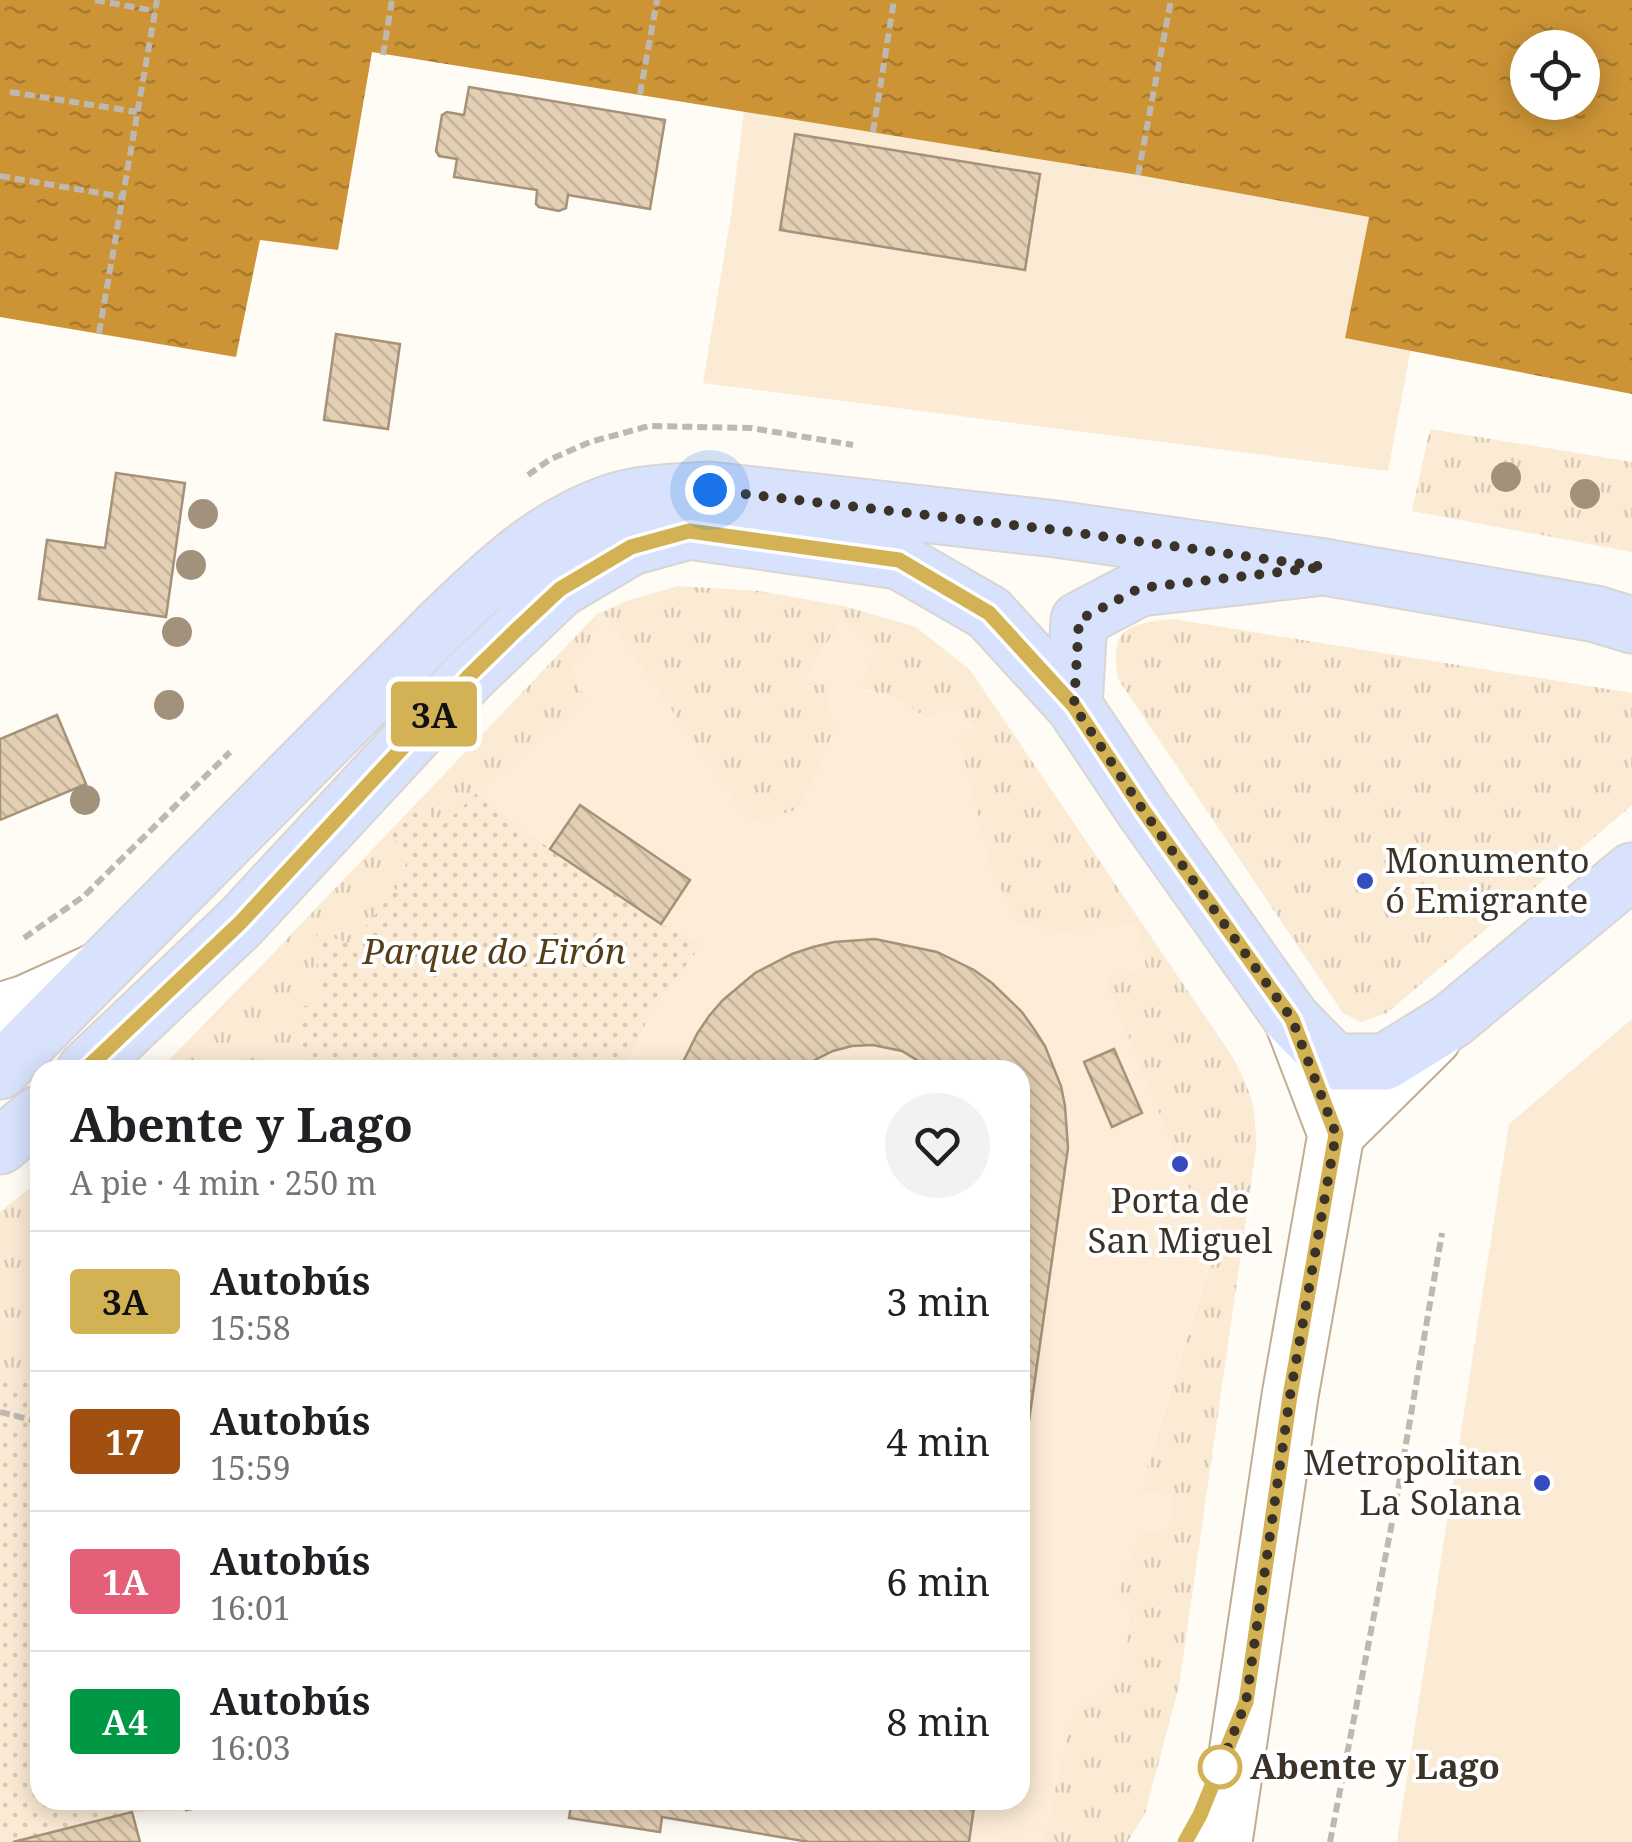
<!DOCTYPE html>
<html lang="es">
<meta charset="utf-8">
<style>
:root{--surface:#fff;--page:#f2f2f2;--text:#202124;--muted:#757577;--line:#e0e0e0}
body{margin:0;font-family:"Noto Serif",serif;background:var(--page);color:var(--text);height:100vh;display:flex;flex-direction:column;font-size:38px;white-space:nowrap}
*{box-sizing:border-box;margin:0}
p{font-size:32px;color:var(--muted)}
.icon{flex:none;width:55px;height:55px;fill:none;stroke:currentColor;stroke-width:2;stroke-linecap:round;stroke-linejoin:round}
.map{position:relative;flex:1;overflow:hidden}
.panel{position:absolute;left:30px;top:1060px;width:1000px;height:750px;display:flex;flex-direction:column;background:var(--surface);border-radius:30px;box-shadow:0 5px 25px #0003}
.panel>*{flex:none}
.badge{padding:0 20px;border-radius:8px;font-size:35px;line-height:65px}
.controls{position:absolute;left:1510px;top:30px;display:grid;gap:20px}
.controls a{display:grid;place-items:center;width:90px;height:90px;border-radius:50%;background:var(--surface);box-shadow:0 5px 25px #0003;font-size:50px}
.you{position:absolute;width:50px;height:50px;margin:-25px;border:8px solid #fff;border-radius:50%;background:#1a73e8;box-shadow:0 0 0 15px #1a73e833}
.map>.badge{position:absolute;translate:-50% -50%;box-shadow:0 0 0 5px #fff}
.round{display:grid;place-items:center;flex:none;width:105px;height:105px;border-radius:52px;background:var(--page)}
.summary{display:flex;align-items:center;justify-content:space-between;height:170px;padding:0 40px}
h1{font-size:48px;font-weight:700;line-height:75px}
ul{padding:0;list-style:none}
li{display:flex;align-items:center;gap:30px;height:140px;padding:0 40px;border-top:2px solid var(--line)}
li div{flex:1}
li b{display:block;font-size:38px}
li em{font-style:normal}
li .badge{min-width:110px;font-weight:700;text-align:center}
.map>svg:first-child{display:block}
.built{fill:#fdedd8}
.grass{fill:url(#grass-tufts)}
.park{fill:url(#park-dots)}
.pitch{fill:#fbead4}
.water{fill:url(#water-ripples);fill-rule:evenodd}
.building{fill:url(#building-back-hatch);stroke:#a59278;stroke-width:2.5}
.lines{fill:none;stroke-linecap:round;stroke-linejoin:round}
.minor-casing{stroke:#c1ad92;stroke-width:59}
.major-casing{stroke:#d8d6d4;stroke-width:59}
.path{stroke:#bdb8b0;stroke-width:6;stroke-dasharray:10 5;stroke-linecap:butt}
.minor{stroke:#fff;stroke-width:55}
.major{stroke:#d8e2fc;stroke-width:55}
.tree{fill:#a2927b}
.line-casing{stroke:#fff;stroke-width:22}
.line{stroke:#d3b255;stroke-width:15}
.walk{stroke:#3b3328;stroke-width:10;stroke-dasharray:0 18}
.poi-dot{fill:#354cbe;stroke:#fff;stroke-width:4}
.stop-dot{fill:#fff;stroke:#d3b255;stroke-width:5}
.labels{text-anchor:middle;stroke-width:8;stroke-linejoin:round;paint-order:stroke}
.poi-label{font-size:35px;fill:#3b3328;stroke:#fff;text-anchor:start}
.park-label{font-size:35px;font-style:italic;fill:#553d17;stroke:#fff}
.stop-label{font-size:35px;font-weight:bold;fill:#3b3328;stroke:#fff;text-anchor:start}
</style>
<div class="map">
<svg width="1632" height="1842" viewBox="0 0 1632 1842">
<defs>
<pattern id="grass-tufts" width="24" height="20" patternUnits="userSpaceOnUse" patternTransform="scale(2.5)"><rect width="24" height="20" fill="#fbead4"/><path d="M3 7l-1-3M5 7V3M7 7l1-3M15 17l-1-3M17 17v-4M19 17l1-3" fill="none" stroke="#d8c9b6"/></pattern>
<pattern id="park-dots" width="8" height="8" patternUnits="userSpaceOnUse" patternTransform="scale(2.5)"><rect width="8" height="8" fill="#fbead4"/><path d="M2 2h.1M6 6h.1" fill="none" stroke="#d8c9b6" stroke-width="1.8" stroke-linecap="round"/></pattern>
<pattern id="water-ripples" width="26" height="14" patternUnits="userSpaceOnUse" patternTransform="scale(2.5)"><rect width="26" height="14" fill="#cd9436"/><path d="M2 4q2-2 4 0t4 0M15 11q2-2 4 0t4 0" fill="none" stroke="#a8792e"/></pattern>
<pattern id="building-back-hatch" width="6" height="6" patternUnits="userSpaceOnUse" patternTransform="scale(2.5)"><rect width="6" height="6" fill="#e3cfb3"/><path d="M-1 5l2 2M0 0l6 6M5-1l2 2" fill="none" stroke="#c4b29a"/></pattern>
</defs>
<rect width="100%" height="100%" fill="#fffbf5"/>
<!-- built -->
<polygon class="built" points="599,612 603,612 750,821 807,678 842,616 876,654 861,689 904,702 927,719 953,703 972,729 959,737 1065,932 1137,922 1146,968 1106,977 1229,1200 1140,1489 1173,1496 1167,1536 1142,1530 1129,1608 1126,1672 1073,1712 1043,1842 809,1842 663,1817 660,1832 569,1818 572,1800 1020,1800 1020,1070 663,1070 626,1067 652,1010 703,943 660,924 550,849 477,793 587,703 572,668 584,657"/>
<!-- grass -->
<g class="grass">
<polygon points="1430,429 1632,462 1632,552 1412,511"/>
<path d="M 678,586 L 759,591 L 843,606 L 916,627 L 970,670 L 1232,1056 C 1252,1093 1256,1107 1256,1149 L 1179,1686 L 1145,1814 L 1127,1842 L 1043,1842 L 1073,1712 L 1126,1672 L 1129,1609 L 1118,1593 L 1142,1530 L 1167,1535 L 1173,1496 L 1140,1490 L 1229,1201 L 1191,1193 L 1105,977 L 1146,968 L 1137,923 L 1065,932 L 1018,923 L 992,871 L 959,737 L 972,728 L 953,703 L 927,719 L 904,702 L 861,688 L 875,653 L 842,617 L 807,677 L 826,686 L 833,732 L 800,809 L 750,822 L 603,612 L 626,601 Z"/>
<polygon points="599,612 584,657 572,668 587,703 477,793 441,828 391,832 408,858 397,889 351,944 316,932 321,1002 302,1041 309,1070 159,1070 264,963"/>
<path d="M 1173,619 L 1632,693 L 1632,805 L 1387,1013 L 1361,1022 L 1343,1013 L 1118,679 C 1109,627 1128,624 1173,619 Z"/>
<polygon points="40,1180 40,1387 0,1374 0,1212"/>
</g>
<!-- park -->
<g class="park">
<polygon points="477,793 550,849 660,924 703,943 652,1010 626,1066 662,1070 309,1070 302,1041 301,1007 321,1002 316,932 351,944 397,888 408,858 390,832 423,807 441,827"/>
<polygon points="0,1374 40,1387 40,1800 184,1800 186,1810 132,1812 13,1842 0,1842"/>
</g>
<!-- pitch -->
<g class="pitch">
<polygon points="744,111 1138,175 1369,217 1345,337 1411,348 1388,471 703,383 731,215"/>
<polygon points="1632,1019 1632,1842 1397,1842 1509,1124"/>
</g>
<!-- water -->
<path class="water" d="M 0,0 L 1632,0 L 1632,394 L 1345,338 L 1369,217 L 1138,175 L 372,52 L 338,250 L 260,240 L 236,357 L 0,317 ZM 1528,48 L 1582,48 L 1582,102 L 1528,102 Z"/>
<!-- building -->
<g class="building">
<polygon points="469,87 665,120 650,209 568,195 566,208 559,211 539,207 536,204 537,190 454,177 457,159 439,156 436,151 442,115 447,112 464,115"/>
<polygon points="795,134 1040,174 1025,270 780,230"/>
<polygon points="336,334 400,344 388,429 324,420"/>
<polygon points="116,473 185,483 166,617 39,599 47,540 105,548"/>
<polygon points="57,715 86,784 0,820 0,739"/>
<polygon points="580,805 690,880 661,924 550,849"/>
<polygon points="875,939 937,952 974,970 992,983 1022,1012 1034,1029 1045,1046 1061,1086 1065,1106 1068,1148 1020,1484 1020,1070 933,1070 902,1051 873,1045 852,1046 833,1051 815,1060 803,1070 679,1070 697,1034 709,1016 723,1000 755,973 792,954 813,947 834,942"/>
<polygon points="1114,1049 1142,1113 1112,1127 1084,1062"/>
<polygon points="184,1800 229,1800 230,1802 186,1810"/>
<polygon points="572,1800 975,1800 969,1842 809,1842 662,1817 660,1832 569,1818"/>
<polygon points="132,1812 140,1842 13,1842"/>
</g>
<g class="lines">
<defs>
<g id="minor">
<polyline points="0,1011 26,1003 97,971"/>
<polyline points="1336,1134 1433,1038"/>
<polyline points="1224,1842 1290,1396 1336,1134 1292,1019"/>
</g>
<g id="major">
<polyline points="1074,706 1079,620 1140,588 1324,567 1596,614 1632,625"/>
<polyline points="85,1070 240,923 469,676 560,589 631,547 689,531 899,561 989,613 1074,706 1143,809 1292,1019 1334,1062 1385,1062 1451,1021 1632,871"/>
<path d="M 0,1071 L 437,629 C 490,578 539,528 610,503 C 642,492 677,492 710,490 L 1056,529 L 1324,567"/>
<polyline points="0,1146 40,1113"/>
</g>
</defs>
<!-- minor casing -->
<use href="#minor" class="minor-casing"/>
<!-- major casing -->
<use href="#major" class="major-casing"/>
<!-- path -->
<g class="path">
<polyline points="95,0 155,11"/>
<polyline points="383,55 392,0"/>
<polyline points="10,92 137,112"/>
<polyline points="640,94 657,0"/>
<polyline points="873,132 894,0"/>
<polyline points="1138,175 1171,0"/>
<polyline points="0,176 123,197"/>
<polyline points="99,333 157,0"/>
<polyline points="528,475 549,460 590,442 649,426 751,428 853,445"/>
<polyline points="24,938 84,896 230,752"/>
<polyline points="0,1412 40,1422"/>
<polyline points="1330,1842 1396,1502 1442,1233"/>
</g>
<!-- minor -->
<use href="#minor" class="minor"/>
<!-- major -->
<use href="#major" class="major"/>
</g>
<!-- trees -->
<g class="tree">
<circle cx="1506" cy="477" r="15"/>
<circle cx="1585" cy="494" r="15"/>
<circle cx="203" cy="514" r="15"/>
<circle cx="191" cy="565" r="15"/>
<circle cx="177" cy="632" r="15"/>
<circle cx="169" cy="705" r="15"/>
<circle cx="85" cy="800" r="15"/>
</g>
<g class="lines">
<defs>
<polyline id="line" points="85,1070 240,923 469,676 511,635 560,589 631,547 689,531 899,560 989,613 1074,706 1143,810 1292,1019 1336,1134 1290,1396 1246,1702 1200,1815 1185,1842"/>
</defs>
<!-- line casing -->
<use href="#line" class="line-casing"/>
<!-- line -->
<use href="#line" class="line"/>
<!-- walk -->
<polyline class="walk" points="710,490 1056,530 1324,567 1140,588 1079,620 1074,706 1143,810 1292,1019 1336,1134 1290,1396 1246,1702 1220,1767"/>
</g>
<!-- markers -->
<g class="poi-dot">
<circle cx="1365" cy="881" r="10"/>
<circle cx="1180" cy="1164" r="10"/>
<circle cx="1542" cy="1483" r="10"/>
</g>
<circle class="stop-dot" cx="1220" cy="1767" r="20"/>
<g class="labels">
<!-- poi labels -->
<g class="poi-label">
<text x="1385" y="873">Monumento<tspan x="1385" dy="40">ó Emigrante</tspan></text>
<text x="1180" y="1213" text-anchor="middle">Porta de<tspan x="1180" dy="40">San Miguel</tspan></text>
<text x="1522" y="1475" text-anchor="end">Metropolitan<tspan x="1522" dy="40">La Solana</tspan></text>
</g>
<!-- park labels -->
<g class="park-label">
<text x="494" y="964">Parque do Eirón</text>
</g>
<!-- stop labels -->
<g class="stop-label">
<text x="1250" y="1779">Abente y Lago</text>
</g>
</g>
</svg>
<div class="controls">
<a><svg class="icon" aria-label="locate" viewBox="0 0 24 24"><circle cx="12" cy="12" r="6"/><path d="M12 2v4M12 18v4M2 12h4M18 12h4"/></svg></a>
</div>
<div class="you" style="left:710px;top:490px"></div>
<b class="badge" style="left:434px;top:714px;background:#d3b255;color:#111">3A</b>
<section class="panel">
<div class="summary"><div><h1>Abente y Lago</h1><p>A pie · 4 min · 250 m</p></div><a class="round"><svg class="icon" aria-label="heart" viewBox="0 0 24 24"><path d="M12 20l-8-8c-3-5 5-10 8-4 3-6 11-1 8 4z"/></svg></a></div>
<ul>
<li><span class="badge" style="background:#d3b255;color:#111">3A</span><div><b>Autobús</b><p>15:58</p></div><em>3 min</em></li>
<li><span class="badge" style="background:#a15011;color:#fff">17</span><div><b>Autobús</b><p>15:59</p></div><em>4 min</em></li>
<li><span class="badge" style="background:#e46078;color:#fff">1A</span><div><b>Autobús</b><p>16:01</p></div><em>6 min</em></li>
<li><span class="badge" style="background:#009845;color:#fff">A4</span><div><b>Autobús</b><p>16:03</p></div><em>8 min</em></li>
</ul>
</section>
</div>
